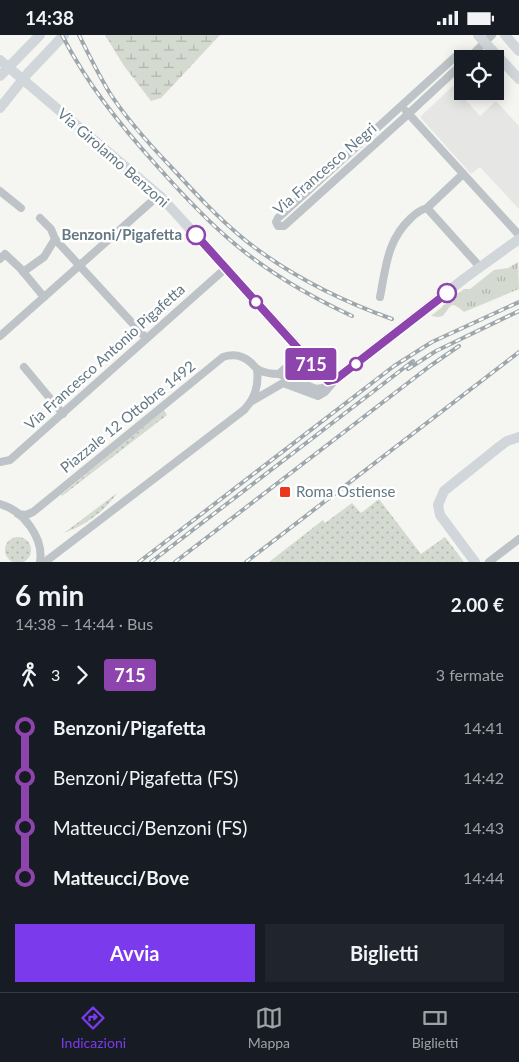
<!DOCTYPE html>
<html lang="it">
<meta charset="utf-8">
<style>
:root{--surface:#171b24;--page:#20242c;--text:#f1f3f6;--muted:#9ea1a6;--line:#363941;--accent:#7c3aed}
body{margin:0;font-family:Lato,sans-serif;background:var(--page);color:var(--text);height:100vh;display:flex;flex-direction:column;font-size:19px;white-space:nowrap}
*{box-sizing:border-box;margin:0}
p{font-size:16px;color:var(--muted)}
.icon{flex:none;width:28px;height:28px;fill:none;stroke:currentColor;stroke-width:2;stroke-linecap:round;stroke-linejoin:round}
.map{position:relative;height:527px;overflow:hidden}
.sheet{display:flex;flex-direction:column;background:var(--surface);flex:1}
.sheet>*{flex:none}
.badge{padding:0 10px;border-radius:4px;font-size:18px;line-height:32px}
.buttons{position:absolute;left:454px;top:15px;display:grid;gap:10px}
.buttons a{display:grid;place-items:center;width:50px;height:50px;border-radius:0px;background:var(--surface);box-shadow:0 2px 12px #0003;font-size:25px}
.map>.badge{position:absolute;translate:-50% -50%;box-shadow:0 0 0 2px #fff}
.legs{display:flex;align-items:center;gap:8px;height:55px;padding:0 15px;font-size:16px}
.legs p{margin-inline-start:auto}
.head{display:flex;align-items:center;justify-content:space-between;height:85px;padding:0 15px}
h1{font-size:28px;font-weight:700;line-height:38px}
.primary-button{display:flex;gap:10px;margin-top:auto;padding:10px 15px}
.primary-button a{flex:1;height:58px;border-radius:0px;background:var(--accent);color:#fff;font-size:20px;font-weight:700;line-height:58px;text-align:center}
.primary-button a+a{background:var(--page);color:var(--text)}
ul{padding:0 15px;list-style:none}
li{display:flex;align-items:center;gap:18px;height:50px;font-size:19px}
li i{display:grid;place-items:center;width:8px;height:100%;margin:0 6px;background:currentColor}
li i::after{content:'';width:12px;height:12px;margin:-6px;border:4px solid;border-radius:50%;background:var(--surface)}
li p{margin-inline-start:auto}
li:first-child i{background:linear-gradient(#0000 50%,currentColor 0)}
li:last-child i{background:linear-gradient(currentColor 50%,#0000 0)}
.status{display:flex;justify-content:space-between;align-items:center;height:35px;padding:0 25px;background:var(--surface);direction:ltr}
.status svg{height:14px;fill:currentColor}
.tabs{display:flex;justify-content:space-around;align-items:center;height:70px;border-top:1px solid var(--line);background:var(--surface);font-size:14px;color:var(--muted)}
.tabs a{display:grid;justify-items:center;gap:2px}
.tabs .active{color:var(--accent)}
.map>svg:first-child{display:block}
.built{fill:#e6e6e4}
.grass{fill:url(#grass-dots)}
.wetland{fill:url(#wetland-marsh)}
.park{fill:url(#park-tufts)}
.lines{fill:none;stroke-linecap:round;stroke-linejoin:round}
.street{stroke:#bdc3c6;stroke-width:8}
.secondary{stroke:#d1d6da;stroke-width:10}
.rail-casing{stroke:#9ea7ab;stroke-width:4}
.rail{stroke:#fff;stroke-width:2;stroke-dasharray:5.5;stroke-linecap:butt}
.line-1-casing{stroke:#fff;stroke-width:11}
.line-1{stroke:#8e44ad;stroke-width:8}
.stop-1-dot{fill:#fff;stroke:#8e44ad;stroke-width:2.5}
.poi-dot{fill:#ea381c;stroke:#fff;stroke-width:2}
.labels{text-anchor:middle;stroke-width:5;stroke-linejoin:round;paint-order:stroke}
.street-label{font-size:15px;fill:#637883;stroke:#fff}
.stop-label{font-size:15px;font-weight:bold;fill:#637883;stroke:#fff;text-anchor:end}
.poi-label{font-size:15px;fill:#637883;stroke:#fff;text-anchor:start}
</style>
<div class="status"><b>14:38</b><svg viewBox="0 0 49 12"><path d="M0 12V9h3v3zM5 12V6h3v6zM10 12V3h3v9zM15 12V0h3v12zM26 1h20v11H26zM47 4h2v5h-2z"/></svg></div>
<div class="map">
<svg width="519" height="527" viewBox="0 0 519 527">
<defs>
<pattern id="grass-dots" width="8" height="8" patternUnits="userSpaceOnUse" patternTransform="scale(1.25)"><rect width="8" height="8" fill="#d5dad0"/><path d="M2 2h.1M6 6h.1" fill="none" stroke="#b0b6ae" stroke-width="1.8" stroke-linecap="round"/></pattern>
<pattern id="wetland-marsh" width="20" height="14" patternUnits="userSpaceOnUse" patternTransform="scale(1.25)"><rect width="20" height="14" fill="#d5dad0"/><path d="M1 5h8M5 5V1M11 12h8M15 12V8" fill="none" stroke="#b0b6ae"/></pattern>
<pattern id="park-tufts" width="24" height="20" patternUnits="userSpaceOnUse" patternTransform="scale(1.25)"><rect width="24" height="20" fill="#d5dad0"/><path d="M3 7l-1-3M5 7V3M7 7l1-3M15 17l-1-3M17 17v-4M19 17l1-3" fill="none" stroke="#b0b6ae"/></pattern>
</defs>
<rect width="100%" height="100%" fill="#f5f5f1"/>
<!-- built -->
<polygon class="built" points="453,51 480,81 496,66 519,91 519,174 480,132 471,139 420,82"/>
<!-- grass -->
<g class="grass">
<polygon points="164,375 167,380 62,461 61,460"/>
<path d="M 117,458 C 104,477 87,489 64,498 Z"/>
<polygon points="379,464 421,519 445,502 464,527 269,527 323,485 325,488 352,468 361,478"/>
<circle cx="18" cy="515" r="13"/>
</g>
<!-- wetland -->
<polygon class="wetland" points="105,0 220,0 161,63 151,66 124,31"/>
<!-- park -->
<path class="park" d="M 518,227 L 519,254 L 464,277 C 450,265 452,270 443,281 L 438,282 L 431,281 L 464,254 L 470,254 L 494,235 L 508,233 Z"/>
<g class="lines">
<!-- street -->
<g class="street">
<polyline points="468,24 492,0"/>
<polyline points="462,29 455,22 278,183 276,187 278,191 284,191 405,82 462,29"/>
<polyline points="406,76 519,200"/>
<polyline points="0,156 21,173"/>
<polyline points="427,173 480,232"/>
<polyline points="40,183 51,194 55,204 146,303"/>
<polyline points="0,224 5,219 20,233 44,262"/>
<polyline points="23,237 44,222 55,204"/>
<path d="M 380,262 C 386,232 387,205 411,183 C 416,178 420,175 427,173 L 463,139"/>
<polyline points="0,301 159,160"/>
<polyline points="24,332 63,379"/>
<polyline points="279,339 316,354 323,353 328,350"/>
<polyline points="252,366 283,348 318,361 325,357 336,344"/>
<polyline points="0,427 10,425 226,233"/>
<path d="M 0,469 C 23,475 44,503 40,527"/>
<path d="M 18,479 L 26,480 L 33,477 L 223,322 C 232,319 242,320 250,327 C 253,329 255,333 259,335 C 265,338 272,339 279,339 L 302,318"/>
<path d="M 45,527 L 244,375 C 255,363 259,351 257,334"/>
<polyline points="489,527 519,504"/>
</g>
<!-- secondary -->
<g class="secondary">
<polyline points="478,0 519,44"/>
<polyline points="505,0 519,16"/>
<polyline points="0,25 161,162 328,345 336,344 465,243 519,204"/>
<polyline points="0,41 40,0"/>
<polyline points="0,73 28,38 64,0"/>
<polyline points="475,527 440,480 438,470 444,456 499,412 507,406 519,402"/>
</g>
<defs>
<g id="rail">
<path d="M 62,0 C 87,49 121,91 158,132 C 182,159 207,186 236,210 C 271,239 311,262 352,281"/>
<path d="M 79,0 C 89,20 99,41 111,60 C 129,87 150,110 172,133 C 195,158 218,183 245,205 C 289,240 339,265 392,284"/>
<polyline points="408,334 436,316 519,276"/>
<polyline points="139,527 394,331 432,307 519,267"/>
<polyline points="151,527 413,326"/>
<polyline points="175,527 430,331 459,311"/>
<polyline points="246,527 519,317"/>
</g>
</defs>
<!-- rail casing -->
<use href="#rail" class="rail-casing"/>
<!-- rail -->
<use href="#rail" class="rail"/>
</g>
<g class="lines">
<defs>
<polyline id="line-1" points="196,200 322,340 328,346 336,344 447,258"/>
</defs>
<!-- line-1 casing -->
<use href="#line-1" class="line-1-casing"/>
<!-- line-1 -->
<use href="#line-1" class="line-1"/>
</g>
<!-- markers -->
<g class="stop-1-dot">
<circle cx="196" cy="200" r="9"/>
<circle cx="447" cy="258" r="9"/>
<circle cx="256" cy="267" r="6"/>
<circle cx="356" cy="329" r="6"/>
</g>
<rect class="poi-dot" x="279" y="451" width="12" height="12" rx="2.5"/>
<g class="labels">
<!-- street labels -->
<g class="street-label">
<text transform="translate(113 123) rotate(41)" y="5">Via Girolamo Benzoni</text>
<text transform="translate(325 134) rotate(-41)" y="5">Via Francesco Negri</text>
<text transform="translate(105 322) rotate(-42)" y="5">Via Francesco Antonio Pigafetta</text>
<text transform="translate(128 382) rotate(-39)" y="5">Piazzale 12 Ottobre 1492</text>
</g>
<!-- stop labels -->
<g class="stop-label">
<text x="182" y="205">Benzoni/Pigafetta</text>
</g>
<!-- poi labels -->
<g class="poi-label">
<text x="296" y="462">Roma Ostiense</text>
</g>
</g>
</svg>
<div class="buttons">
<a><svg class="icon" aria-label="locate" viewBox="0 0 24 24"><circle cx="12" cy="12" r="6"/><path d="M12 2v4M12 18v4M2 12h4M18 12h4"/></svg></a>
</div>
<b class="badge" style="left:311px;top:329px;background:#8e44ad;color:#fff">715</b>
</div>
<section class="sheet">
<div class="head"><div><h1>6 min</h1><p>14:38 – 14:44 · Bus</p></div><b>2.00 €</b></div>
<div class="legs"><svg class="icon" aria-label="walk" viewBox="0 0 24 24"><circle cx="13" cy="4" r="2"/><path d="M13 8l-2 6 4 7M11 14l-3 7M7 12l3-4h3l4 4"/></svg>3<svg class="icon" aria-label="forward" viewBox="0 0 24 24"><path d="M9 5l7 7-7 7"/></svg><b class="badge" style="background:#8e44ad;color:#fff">715</b><p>3 fermate</p></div>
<ul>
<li><i style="color:#8e44ad"></i><b>Benzoni/Pigafetta</b><p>14:41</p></li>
<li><i style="color:#8e44ad"></i><span>Benzoni/Pigafetta (FS)</span><p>14:42</p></li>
<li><i style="color:#8e44ad"></i><span>Matteucci/Benzoni (FS)</span><p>14:43</p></li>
<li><i style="color:#8e44ad"></i><b>Matteucci/Bove</b><p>14:44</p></li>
</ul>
<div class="primary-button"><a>Avvia</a><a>Biglietti</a></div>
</section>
<nav class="tabs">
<a class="active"><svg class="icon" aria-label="directions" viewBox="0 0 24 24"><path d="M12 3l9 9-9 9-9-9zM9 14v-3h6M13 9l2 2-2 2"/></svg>Indicazioni</a>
<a><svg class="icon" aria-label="map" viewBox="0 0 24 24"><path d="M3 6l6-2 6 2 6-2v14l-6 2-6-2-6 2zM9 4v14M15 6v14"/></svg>Mappa</a>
<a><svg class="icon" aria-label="tickets" viewBox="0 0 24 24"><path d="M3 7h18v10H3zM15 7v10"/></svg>Biglietti</a>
</nav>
